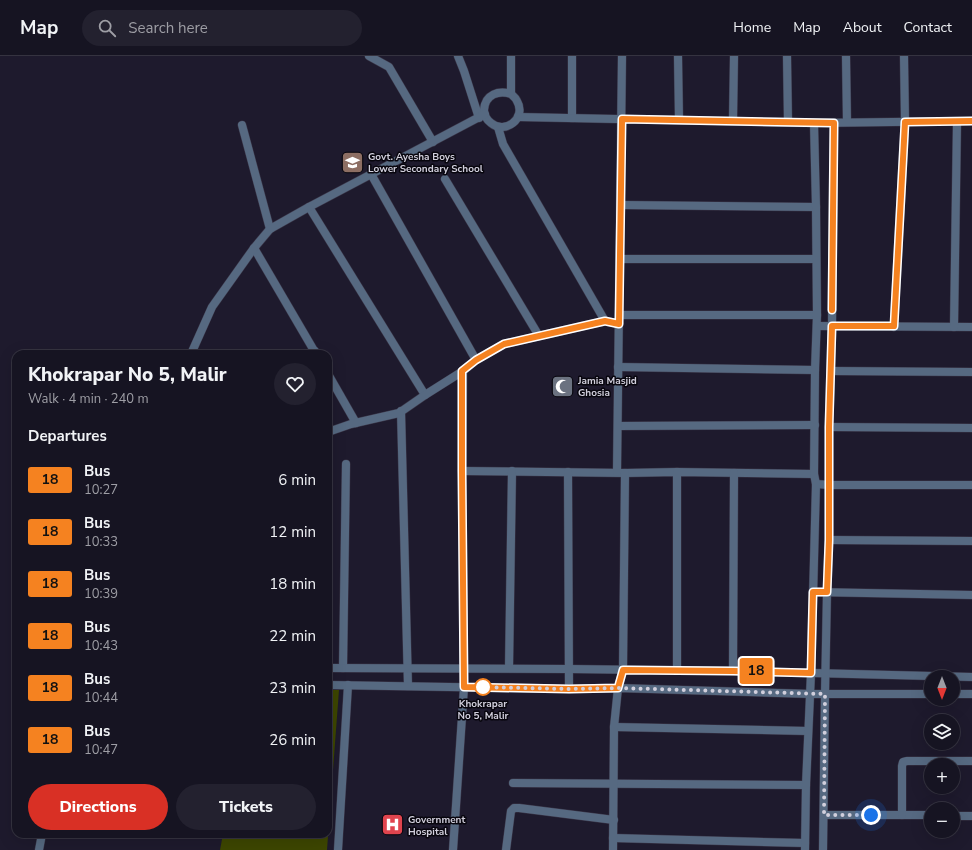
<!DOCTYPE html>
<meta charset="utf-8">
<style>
:root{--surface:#161422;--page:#23212f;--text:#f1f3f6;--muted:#9e9ea5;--line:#353340;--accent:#d93025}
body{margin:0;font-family:"Nunito Sans",sans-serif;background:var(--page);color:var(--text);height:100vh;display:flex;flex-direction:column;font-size:15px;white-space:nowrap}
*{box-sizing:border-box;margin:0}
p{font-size:13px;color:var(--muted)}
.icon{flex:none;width:22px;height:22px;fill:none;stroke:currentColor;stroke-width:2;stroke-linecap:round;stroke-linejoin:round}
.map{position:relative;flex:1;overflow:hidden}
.sheet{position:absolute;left:12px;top:294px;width:320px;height:488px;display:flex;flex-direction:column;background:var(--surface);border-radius:12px;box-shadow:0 4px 16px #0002,0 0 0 1px var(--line)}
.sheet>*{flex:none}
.badge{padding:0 8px;border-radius:3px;font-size:14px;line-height:26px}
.needle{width:26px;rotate:180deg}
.buttons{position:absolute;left:924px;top:614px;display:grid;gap:8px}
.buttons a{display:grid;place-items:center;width:36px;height:36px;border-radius:50%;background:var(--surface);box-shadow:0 4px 16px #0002,0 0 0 1px var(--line);font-size:20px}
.you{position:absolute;width:20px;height:20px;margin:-10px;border:3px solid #fff;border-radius:50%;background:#1a73e8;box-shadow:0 0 0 6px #1a73e833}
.map>.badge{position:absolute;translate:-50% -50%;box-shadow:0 0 0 2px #fff}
h2{padding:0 16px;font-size:15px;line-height:36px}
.round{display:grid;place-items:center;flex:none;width:42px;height:42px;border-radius:21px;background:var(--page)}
.overview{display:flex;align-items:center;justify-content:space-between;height:68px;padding:0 16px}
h1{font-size:19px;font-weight:800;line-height:30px}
.action{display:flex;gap:8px;margin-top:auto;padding:8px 16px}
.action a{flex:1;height:46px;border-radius:24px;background:var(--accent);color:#fff;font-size:16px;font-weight:800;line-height:46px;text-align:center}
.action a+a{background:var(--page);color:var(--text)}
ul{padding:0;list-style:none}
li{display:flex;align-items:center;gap:12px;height:52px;padding:0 16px}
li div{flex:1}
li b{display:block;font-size:15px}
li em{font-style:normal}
li .badge{min-width:44px;font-weight:700;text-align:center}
header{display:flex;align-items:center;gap:24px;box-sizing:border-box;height:56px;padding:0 20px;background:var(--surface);border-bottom:1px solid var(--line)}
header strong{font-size:19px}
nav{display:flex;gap:22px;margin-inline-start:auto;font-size:14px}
.search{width:280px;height:36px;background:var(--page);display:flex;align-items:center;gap:10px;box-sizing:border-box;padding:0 14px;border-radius:22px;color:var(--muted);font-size:15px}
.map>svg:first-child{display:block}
.green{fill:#3d4600}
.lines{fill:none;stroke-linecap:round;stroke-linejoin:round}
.minor-casing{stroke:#3b3749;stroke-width:9}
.tertiary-casing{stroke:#3b3749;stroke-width:9}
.minor{stroke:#566981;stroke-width:8}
.tertiary{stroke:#566981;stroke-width:8}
.line-casing{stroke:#fff;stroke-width:9}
.line{stroke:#f58220;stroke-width:6}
.walk{stroke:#d1cfdc;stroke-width:4;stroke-dasharray:0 7.2}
.stop-dot{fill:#fff;stroke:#f58220;stroke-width:2}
.labels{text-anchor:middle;stroke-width:3;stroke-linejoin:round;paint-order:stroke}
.poi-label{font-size:10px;font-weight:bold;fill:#d1cfdc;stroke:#08060e;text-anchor:start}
.stop-label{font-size:10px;font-weight:bold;fill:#d1cfdc;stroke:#08060e}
</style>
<header>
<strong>Map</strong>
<div class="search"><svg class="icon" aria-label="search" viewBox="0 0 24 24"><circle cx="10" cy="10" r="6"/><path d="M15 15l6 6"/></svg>Search here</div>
<nav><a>Home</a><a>Map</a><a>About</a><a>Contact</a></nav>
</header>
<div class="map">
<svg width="972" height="794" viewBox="0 0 972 794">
<rect width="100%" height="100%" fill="#1e1a2d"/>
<!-- green -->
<polygon class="green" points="328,634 339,634 327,794 220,794 223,778 328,778"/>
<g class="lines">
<defs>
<g id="minor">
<polyline points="369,0 389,11 433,86"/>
<polyline points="458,0 464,15 479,62"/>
<polyline points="572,0 572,62"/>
<polyline points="678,0 679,64"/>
<polyline points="787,0 788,66"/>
<polyline points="846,0 847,66"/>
<polyline points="733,65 734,0"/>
<polyline points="242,69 270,173"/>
<polyline points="498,71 503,88 605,265"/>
<polyline points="371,118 476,304"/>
<polyline points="445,123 539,280"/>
<polyline points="621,149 816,151"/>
<polyline points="309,151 425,339"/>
<polyline points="254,192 316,298"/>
<polyline points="620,203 816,203"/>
<polyline points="619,259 817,259"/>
<polyline points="817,270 972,271"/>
<polyline points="894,271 905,66 904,0"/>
<polyline points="954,271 957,66"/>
<polyline points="306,298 315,295"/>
<polyline points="618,311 815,314"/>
<polyline points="831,315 972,316"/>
<polyline points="328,318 356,367"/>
<polyline points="401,355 408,630"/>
<polyline points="618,370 815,369"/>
<polyline points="829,371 972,372"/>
<polyline points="328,376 351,368 399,357 425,339 463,315 476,304 504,288 605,265 619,268"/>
<polyline points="462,415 625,417 677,416 814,418"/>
<polyline points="568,416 569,633"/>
<polyline points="617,416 622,0"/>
<polyline points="816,428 830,429 972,429"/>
<polyline points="829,484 972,485"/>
<polyline points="813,536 972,539"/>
<polyline points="343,612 346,408"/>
<polyline points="509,612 512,415"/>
<polyline points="677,614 677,416"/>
<polyline points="733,615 734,417"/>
<polyline points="614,671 808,675"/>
<polyline points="513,727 806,729"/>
<polyline points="824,759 931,759"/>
<polyline points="902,759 902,710 903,706 907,705 972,705"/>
<polyline points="953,760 972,760"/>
<polyline points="613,782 805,787"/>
<polyline points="338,794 348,629"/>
<polyline points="453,794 464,631 462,415 463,315"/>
<polyline points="506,794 511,755 514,752 519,752 614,764"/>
<polyline points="613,794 614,671 618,632 623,614 625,417"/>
</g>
<g id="tertiary">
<path d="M 511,38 C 499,34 485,38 484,54 C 484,59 487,64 491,67 C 505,79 527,62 517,45 C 516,42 513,40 511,38 L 511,0"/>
<polyline points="518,61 814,67 972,65"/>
<polyline points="191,298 212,251 254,192 270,173 309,151 485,58"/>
<polyline points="328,612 568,613 733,615 972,621"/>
<polyline points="328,629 569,633 618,632 811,638 931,638"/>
<polyline points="953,638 972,638"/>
<polyline points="39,794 42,778"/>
<polyline points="805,794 806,729 811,617 816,428 814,418 815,314 817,259 816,151 814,67"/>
<polyline points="823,794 825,638 827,536 829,484 829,371 832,270 834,67"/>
</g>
</defs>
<!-- minor casing -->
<use href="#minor" class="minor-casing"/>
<!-- tertiary casing -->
<use href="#tertiary" class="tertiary-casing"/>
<!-- minor -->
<use href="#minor" class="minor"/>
<!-- tertiary -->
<use href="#tertiary" class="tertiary"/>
</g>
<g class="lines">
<defs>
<polyline id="line" points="832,254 834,67 622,63 619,268 605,265 504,288 476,304 462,315 462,415 464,631 569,633 618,632 623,614 733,615 811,617 813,536 827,536 829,484 829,371 832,270 894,270 905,66 972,65"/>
</defs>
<!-- line casing -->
<use href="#line" class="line-casing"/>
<!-- line -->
<use href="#line" class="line"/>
<!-- walk -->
<polyline class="walk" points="483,631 479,631 569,633 618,632 825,638 824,759 871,759"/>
</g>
<!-- icons -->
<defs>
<symbol id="university-square" viewBox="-11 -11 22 22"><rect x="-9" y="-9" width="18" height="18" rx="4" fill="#8d6e63" stroke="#08060e"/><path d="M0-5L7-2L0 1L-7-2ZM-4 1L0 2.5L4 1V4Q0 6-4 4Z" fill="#fff"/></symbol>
<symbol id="mosque-square" viewBox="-11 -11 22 22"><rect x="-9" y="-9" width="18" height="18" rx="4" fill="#6b7280" stroke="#08060e"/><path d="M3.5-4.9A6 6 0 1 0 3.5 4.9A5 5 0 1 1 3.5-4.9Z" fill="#fff"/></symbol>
<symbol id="hospital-square" viewBox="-11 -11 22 22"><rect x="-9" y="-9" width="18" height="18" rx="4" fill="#e0444e" stroke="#08060e"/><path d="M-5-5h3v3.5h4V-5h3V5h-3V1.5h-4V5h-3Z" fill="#fff"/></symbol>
</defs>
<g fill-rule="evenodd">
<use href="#university-square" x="340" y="94" width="25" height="25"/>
<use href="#mosque-square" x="550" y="318" width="25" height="25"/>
<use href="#hospital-square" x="380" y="756" width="25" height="25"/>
</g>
<!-- markers -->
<circle class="stop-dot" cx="483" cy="631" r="8"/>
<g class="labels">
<!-- poi labels -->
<g class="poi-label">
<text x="368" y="104">Govt. Ayesha Boys<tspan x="368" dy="12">Lower Secondary School</tspan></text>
<text x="578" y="328">Jamia Masjid<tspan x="578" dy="12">Ghosia</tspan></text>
<text x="408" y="767">Government<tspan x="408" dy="12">Hospital</tspan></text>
</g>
<!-- stop labels -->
<g class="stop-label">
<text x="483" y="651">Khokrapar<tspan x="483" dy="12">No 5, Malir</tspan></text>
</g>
</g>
</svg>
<div class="buttons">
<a><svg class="needle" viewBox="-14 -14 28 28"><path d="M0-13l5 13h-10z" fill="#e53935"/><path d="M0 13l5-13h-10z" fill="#9e9ea5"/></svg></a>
<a><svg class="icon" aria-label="layers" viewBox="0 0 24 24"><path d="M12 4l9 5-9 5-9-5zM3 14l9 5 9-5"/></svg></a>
<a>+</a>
<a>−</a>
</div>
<div class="you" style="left:871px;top:759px"></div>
<b class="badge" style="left:756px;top:615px;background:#f58220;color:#111">18</b>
<section class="sheet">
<div class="overview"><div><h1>Khokrapar No 5, Malir</h1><p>Walk · 4 min · 240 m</p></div><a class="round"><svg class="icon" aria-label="heart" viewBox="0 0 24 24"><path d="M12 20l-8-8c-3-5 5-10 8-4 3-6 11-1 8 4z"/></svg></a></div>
<h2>Departures</h2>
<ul>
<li><span class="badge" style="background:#f58220;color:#111">18</span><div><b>Bus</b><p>10:27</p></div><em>6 min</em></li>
<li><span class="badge" style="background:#f58220;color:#111">18</span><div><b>Bus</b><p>10:33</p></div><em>12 min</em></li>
<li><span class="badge" style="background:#f58220;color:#111">18</span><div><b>Bus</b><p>10:39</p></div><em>18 min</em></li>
<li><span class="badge" style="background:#f58220;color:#111">18</span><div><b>Bus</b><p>10:43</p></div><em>22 min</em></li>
<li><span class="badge" style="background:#f58220;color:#111">18</span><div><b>Bus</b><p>10:44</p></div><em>23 min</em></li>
<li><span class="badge" style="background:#f58220;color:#111">18</span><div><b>Bus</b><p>10:47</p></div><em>26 min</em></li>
</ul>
<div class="action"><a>Directions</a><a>Tickets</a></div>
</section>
</div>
